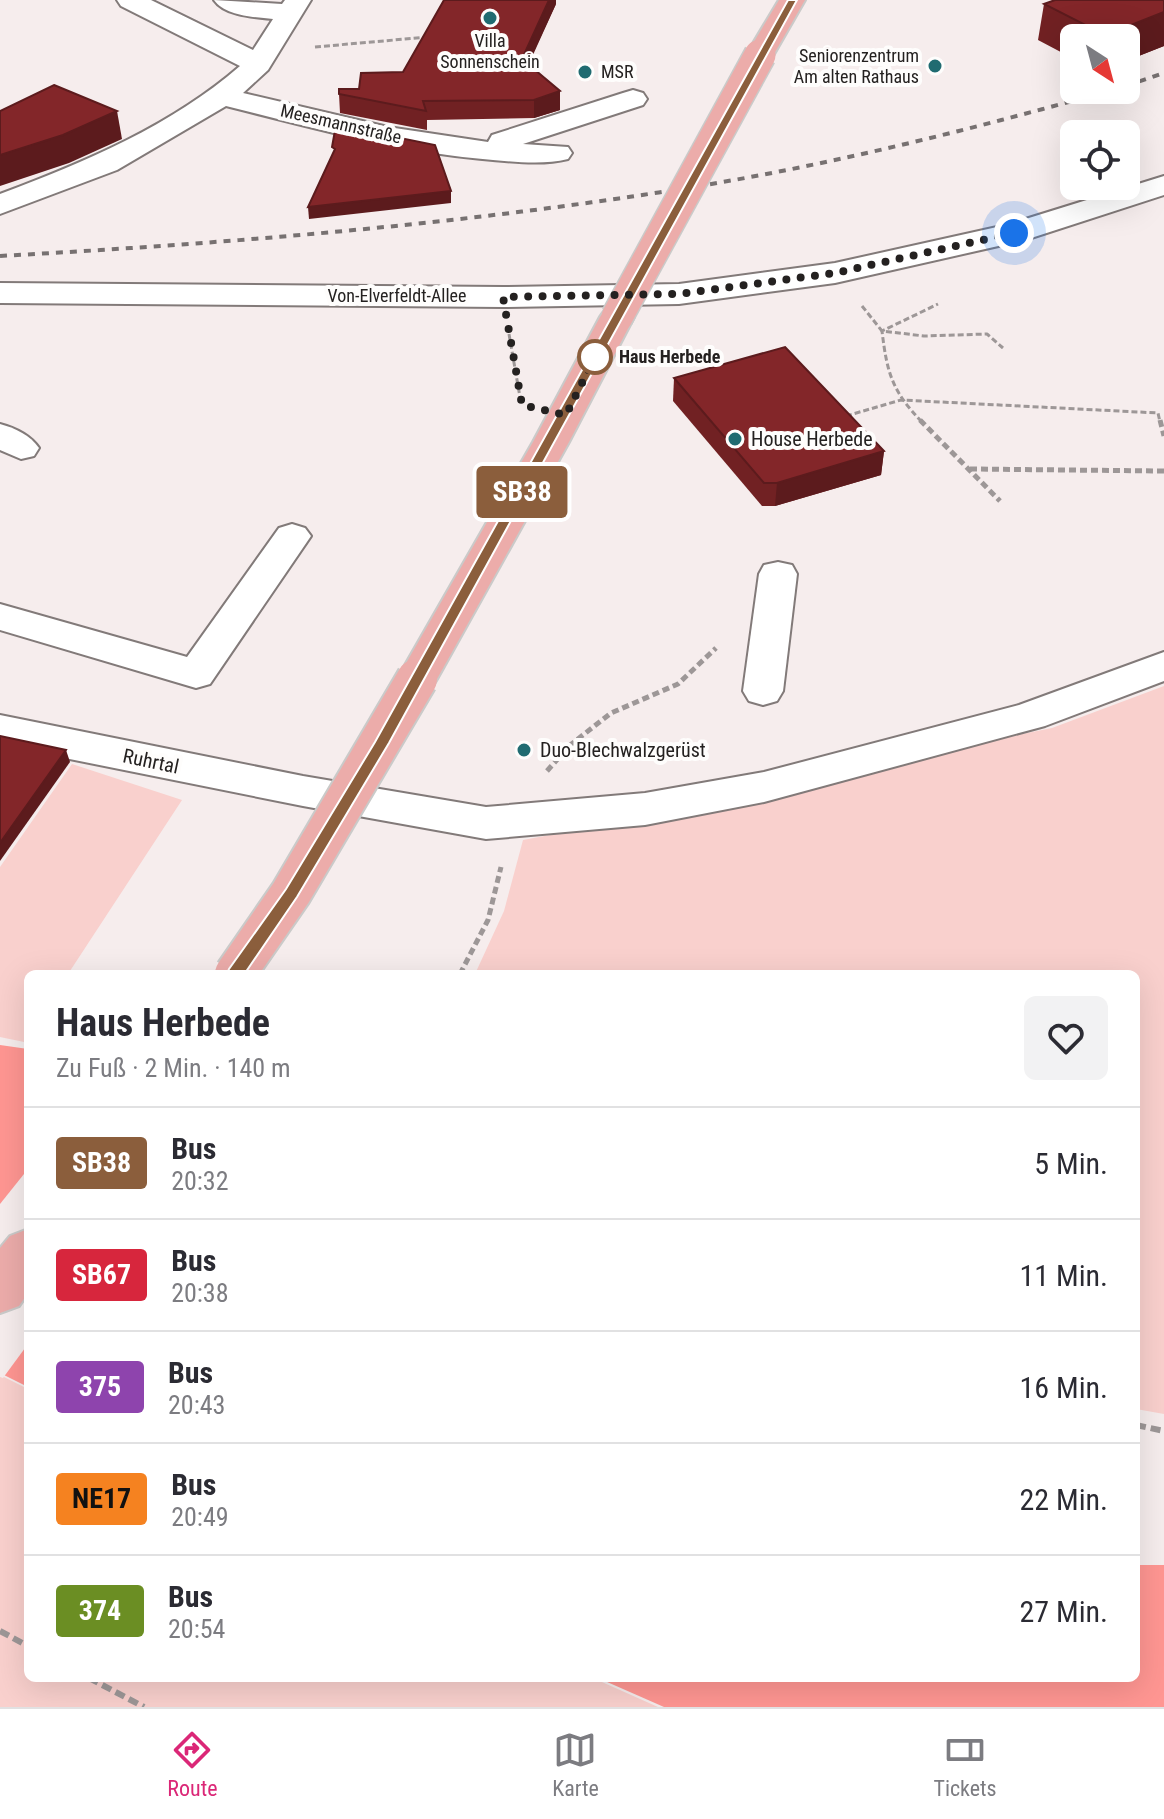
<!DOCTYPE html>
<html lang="de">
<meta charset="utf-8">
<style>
:root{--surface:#fff;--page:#f2f2f3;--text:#2b2b33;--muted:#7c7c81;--line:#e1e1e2;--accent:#db2777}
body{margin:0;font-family:"Roboto Condensed",sans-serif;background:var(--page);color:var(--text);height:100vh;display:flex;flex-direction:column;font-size:30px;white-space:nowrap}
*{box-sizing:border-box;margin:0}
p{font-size:26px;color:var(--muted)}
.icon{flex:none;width:44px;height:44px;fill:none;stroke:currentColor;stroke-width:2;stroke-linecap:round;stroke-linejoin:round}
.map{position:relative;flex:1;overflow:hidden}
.drawer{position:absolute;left:24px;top:970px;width:1116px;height:712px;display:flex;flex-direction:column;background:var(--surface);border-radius:12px;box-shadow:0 8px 32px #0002}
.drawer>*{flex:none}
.badge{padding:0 16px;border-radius:6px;font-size:28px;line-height:52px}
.needle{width:52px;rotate:144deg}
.fabs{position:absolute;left:1060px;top:24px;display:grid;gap:16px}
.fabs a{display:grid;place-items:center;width:80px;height:80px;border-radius:12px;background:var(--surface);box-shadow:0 8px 32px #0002;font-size:40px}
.you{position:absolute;width:40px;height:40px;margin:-20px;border:6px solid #fff;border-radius:50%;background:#1a73e8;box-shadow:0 0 0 12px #1a73e833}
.map>.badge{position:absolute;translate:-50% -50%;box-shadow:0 0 0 4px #fff}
.round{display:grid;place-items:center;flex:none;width:84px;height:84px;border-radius:12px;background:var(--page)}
.headline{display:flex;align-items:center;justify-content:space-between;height:136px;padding:0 32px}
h1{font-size:38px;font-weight:700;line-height:60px}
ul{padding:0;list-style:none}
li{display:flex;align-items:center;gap:24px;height:112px;padding:0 32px;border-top:2px solid var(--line)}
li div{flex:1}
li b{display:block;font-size:30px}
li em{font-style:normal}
li .badge{min-width:88px;font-weight:700;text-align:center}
.dock{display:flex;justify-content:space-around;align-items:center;height:112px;border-top:2px solid var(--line);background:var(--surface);font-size:22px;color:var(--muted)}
.dock a{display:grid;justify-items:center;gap:4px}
.dock .on{color:var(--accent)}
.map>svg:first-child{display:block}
.green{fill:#f9d0cd}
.water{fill:#ff9692}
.pier{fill:#f6eded}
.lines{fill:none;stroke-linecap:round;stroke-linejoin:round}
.minor-casing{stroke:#827a79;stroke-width:4}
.major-casing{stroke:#cacac9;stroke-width:4}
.path-far2{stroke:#9d9797;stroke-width:3;stroke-dasharray:6 3;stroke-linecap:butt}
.path-far1{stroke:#9d9797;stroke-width:5;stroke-dasharray:7 4;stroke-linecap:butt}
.path{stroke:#9d9797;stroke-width:6;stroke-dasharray:10 5;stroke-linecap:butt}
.minor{fill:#fff;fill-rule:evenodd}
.major{fill:#ecacaa;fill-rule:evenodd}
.rail{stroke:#777171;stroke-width:4;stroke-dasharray:7 7;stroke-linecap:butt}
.major-bridge-far1-casing{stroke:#cacac9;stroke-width:34;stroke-linecap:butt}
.major-bridge-casing{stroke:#cacac9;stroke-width:44;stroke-linecap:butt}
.major-bridge-far1{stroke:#ecacaa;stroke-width:31}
.major-bridge{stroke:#ecacaa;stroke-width:40}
.wall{fill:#712123}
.shaded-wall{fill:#5c1b1d}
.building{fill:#832629;stroke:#5c1b1d;stroke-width:2}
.line{fill:#8b5e3c;stroke:#fff;stroke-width:2}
.walk{stroke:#242120;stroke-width:8;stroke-dasharray:0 14.4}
.poi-dot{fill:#206b71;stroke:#fefdfc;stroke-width:3}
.stop-dot{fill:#fff;stroke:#8b5e3c;stroke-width:4}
.labels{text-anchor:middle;stroke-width:8;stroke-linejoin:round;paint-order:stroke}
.far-poi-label{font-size:18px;fill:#242120;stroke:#fefdfc}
.far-street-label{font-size:18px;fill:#242120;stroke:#fefdfc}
.far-stop-label{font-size:18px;font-weight:bold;fill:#242120;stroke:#fefdfc;text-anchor:start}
.poi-label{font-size:20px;fill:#242120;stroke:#fefdfc;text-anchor:start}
.street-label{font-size:20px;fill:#242120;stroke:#fefdfc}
</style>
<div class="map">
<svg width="1164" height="1707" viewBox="0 0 1164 1707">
<rect width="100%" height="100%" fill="#f6eded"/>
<!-- green -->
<g class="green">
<polygon points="1164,686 1164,1414 1136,1409 1136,974 475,974 504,911 523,840 764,795 918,755 1052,728"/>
<polygon points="72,764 182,800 68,974 28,974 28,1036 24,1042 0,1037 0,867"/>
<polygon points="0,1375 28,1389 28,1678 593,1678 658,1707 0,1707"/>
</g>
<!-- water -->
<g class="water">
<polygon points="0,1045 28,1049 28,1387 0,1373"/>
<polygon points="1136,1565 1164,1565 1164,1707 664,1707 598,1678 1136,1678"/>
</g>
<!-- pier -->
<polygon class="pier" points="28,1169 28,1344 3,1378 0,1377 0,1204"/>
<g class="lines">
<defs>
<g id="minor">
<path d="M 117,0 L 151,0 L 253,50 L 273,19 C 254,17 225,16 214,0 L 282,4 L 285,0 L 311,0 L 268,70 L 243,93 L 388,127 L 488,142 L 492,135 L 623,93 L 633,90 L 643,93 L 647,99 L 643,105 L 523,144 L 568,147 L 572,153 L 568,159 C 544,165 517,162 493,160 C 402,153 314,128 226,106 L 117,170 L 0,214 L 0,194 C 85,162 171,126 240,66 L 121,6 Z"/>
<polygon points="1164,176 1164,195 1025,240 835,283 679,304 503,307 0,303 0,283 503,287 679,284 835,263 1006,225"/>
<path d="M 0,424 C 15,428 30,435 39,448 L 34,456 L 21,459 L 0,450 Z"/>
<polygon points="292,524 305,528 311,536 210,684 196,688 0,630 0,604 187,657 279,528"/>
<polygon points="778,562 792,565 797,574 783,691 777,701 763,705 749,701 743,691 759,574 764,565"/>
<polygon points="1164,652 1164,681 1045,726 764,802 645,825 486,839 303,806 0,745 0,715 303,776 486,807 645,793 764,772 1019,705"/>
</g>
<g id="major">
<polygon points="779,0 805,0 770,61 760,63 750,61 746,55"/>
<polygon points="617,307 629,310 634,317 569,442 437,679 431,689 417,693 403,689 397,679 533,442 600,317 605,310"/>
<polygon points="28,1229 28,1293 19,1306 0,1313 0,1248 10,1236"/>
</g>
</defs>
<!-- minor casing -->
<use href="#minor" class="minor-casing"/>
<!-- major casing -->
<use href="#major" class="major-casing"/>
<!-- path-far2 -->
<g class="path-far2">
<polyline points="315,47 428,37"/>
<polyline points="862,306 882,331 924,336 987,334 1003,348"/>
<polyline points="509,334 521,403"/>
<polyline points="846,416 901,400 1158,413 1160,422"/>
<path d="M 922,422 C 892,391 887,373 882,331 L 938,304"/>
</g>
<!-- path-far1 -->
<g class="path-far1">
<polyline points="920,420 1000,501"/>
<polyline points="1160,420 1164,436"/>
<polyline points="970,469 1164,471"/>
<polyline points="547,771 569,746 611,713 678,684 716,648"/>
<polyline points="460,974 488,920 501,867"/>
</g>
<!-- path -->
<g class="path">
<polyline points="1136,1425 1164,1431"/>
<polyline points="0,1631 28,1646"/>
<polyline points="89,1678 144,1707"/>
</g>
<!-- minor -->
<use href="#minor" class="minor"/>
<!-- major -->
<use href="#major" class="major"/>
<!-- rail -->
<g class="rail">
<polyline points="1126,86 1164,73"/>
<path d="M 0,256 C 234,243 468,224 699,186 C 839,163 976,128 1112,90"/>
</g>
<defs>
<polyline id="major-bridge-far1" points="617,317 760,55"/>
<polyline id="major-bridge" points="235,974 291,893 417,679"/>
</defs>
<!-- major-bridge-far1 casing -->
<use href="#major-bridge-far1" class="major-bridge-far1-casing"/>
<!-- major-bridge casing -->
<use href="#major-bridge" class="major-bridge-casing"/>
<!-- major-bridge-far1 -->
<use href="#major-bridge-far1" class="major-bridge-far1"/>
<!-- major-bridge -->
<use href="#major-bridge" class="major-bridge"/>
</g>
<!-- wall -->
<g class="wall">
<polygon points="1055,0 1164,46 1126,61 1126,38 1074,38 1074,59 1038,40 1044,4"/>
<polygon points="556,4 528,64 560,91 560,110 534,118 427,120 427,130 340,113 339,94 359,89 403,72"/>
<polygon points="674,378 884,451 881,475 775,506 762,506 673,401"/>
</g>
<!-- shaded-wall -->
<g class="shaded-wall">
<polygon points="549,0 556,0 556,4 523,77 522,59"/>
<polygon points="1164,12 1164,46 1126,61 1126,38 1119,38 1121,29"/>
<polygon points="1115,26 1112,38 1098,38 1099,32"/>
<polygon points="560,91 560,110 534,118 534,100"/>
<polygon points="117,111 122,139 69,163 0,186 0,155"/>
<polygon points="451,191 451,203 309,219 308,207"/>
<polygon points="884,451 881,475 775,506 777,483"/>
<polygon points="66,750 70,762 0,861 0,843"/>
</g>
<!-- building -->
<g class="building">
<polygon points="444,0 549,0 522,59 560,91 534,100 423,101 426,111 339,94 339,89 359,89 361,73 403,72"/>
<polygon points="1055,0 1164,0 1164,12 1121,29 1115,26 1099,32 1044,4"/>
<polygon points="54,85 117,111 63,135 0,155 0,111"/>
<polygon points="336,125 435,145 451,191 308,207 335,149 332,147"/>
<polygon points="785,347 884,451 777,483 764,483 674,378"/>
<polygon points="0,736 66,750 0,843"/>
</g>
<!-- line -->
<polygon class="line" points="788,0 797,0 389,743 297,897 241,979 229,979 227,974 229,969 286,889 375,742"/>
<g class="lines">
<!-- walk -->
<polyline class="walk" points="595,357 566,415 522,405 503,297 679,294 835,273 1014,233"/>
</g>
<!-- markers -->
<g class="poi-dot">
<circle cx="490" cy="18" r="8"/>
<circle cx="935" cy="66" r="8"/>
<circle cx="585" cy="72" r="8"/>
<circle cx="735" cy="439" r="8"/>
<circle cx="524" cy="750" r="8"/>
</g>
<circle class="stop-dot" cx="595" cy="357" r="16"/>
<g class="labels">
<!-- far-poi labels -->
<g class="far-poi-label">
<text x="490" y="47">Villa<tspan x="490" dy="21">Sonnenschein</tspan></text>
<text x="919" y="62" text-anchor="end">Seniorenzentrum<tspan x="919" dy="21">Am alten Rathaus</tspan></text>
<text x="601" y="78" text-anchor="start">MSR</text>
</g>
<!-- far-street labels -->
<g class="far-street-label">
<text transform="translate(341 124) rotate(13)" y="6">Meesmannstraße</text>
<text x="397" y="302">Von-Elverfeldt-Allee</text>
</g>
<!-- far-stop labels -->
<g class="far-stop-label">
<text x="619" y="363">Haus Herbede</text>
</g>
<!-- poi labels -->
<g class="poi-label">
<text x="751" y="446">House Herbede</text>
<text x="540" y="757">Duo-Blechwalzgerüst</text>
</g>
<!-- street labels -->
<g class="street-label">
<text transform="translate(151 761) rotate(12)" y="7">Ruhrtal</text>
</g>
</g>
</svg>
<div class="fabs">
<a><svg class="needle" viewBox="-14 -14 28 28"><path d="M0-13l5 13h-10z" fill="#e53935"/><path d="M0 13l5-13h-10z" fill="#7c7c81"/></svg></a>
<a><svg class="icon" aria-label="locate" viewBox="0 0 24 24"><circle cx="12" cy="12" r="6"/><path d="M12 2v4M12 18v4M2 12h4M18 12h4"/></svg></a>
</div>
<div class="you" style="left:1014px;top:233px"></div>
<b class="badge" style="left:522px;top:492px;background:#8b5e3c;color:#fff">SB38</b>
<section class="drawer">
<div class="headline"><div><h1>Haus Herbede</h1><p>Zu Fuß · 2 Min. · 140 m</p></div><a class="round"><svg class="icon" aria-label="heart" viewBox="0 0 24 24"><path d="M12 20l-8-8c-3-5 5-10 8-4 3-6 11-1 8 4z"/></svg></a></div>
<ul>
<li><span class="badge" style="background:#8b5e3c;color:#fff">SB38</span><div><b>Bus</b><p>20:32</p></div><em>5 Min.</em></li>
<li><span class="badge" style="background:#d7263d;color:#fff">SB67</span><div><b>Bus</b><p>20:38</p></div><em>11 Min.</em></li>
<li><span class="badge" style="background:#8e44ad;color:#fff">375</span><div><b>Bus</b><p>20:43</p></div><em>16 Min.</em></li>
<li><span class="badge" style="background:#f58220;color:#111">NE17</span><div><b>Bus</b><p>20:49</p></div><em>22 Min.</em></li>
<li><span class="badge" style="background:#6b8e23;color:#fff">374</span><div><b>Bus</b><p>20:54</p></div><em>27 Min.</em></li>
</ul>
</section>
</div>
<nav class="dock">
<a class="on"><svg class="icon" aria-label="directions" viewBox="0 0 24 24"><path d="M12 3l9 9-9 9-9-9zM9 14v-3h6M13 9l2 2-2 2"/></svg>Route</a>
<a><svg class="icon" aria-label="map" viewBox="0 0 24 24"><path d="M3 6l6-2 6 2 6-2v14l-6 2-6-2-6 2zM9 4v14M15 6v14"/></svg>Karte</a>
<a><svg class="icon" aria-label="tickets" viewBox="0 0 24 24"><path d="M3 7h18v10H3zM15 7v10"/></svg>Tickets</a>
</nav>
